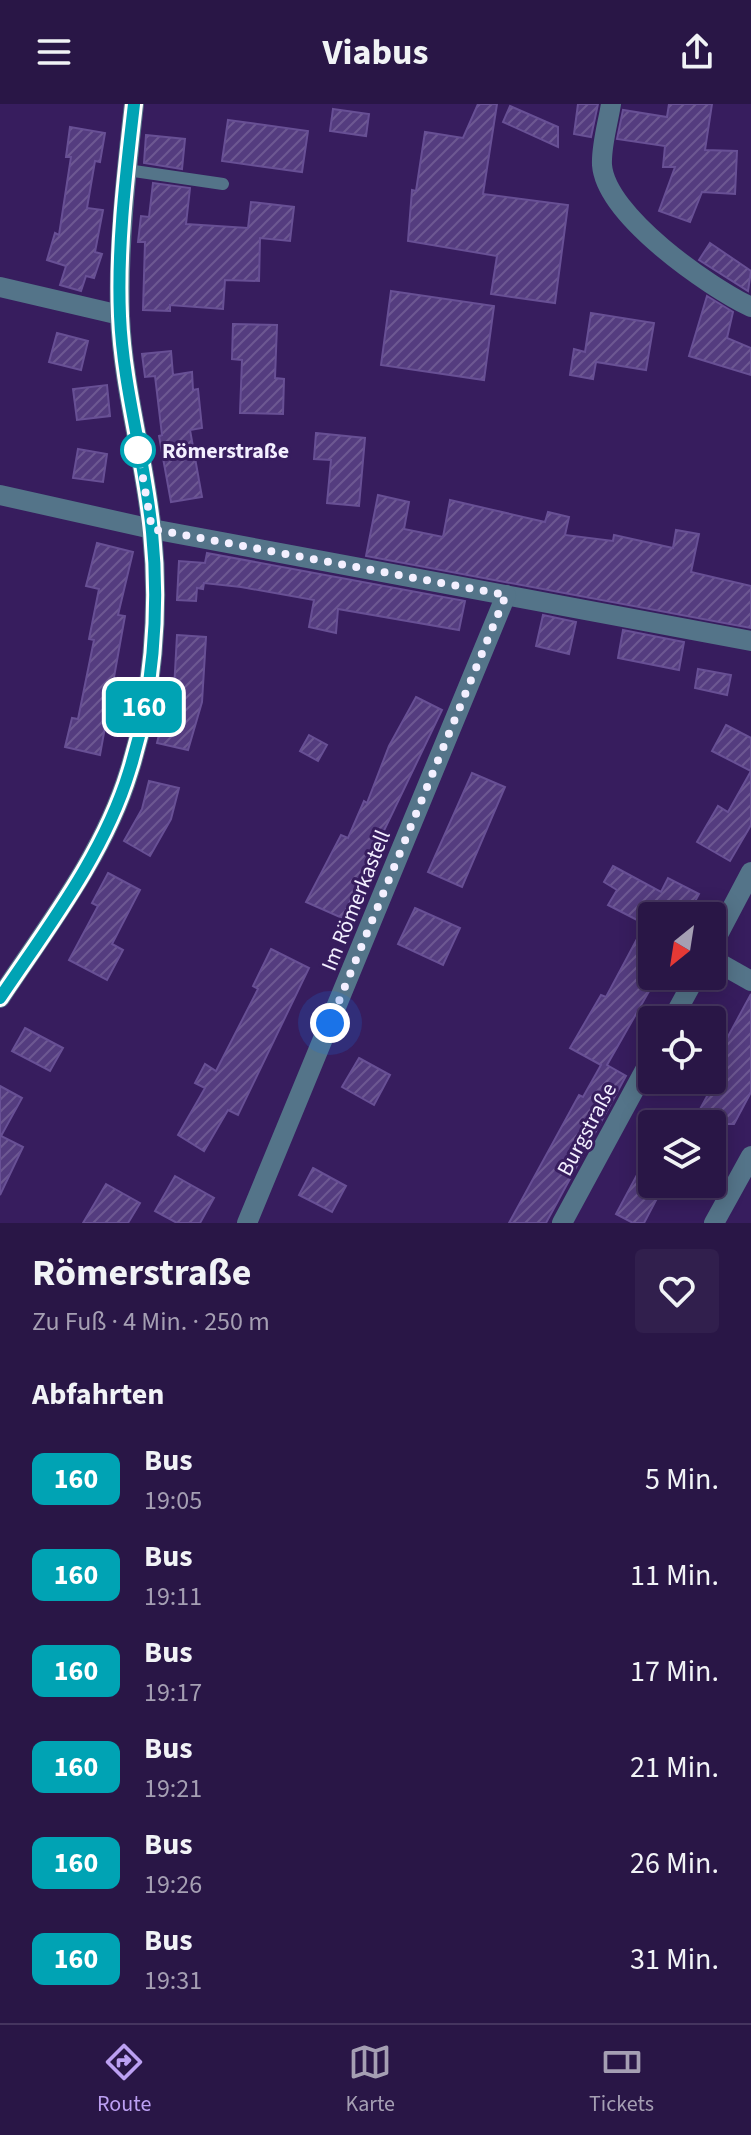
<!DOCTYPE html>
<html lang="de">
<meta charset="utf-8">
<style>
:root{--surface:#291646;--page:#311f4d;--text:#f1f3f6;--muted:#a59fb3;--line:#45355f;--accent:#bca0f2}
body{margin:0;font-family:"Source Sans 3",sans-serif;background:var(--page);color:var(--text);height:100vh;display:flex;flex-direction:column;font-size:30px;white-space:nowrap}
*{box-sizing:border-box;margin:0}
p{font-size:26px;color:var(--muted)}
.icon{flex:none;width:44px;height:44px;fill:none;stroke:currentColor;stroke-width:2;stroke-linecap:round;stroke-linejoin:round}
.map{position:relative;height:1119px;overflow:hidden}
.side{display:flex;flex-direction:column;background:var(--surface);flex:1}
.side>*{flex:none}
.badge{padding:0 16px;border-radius:12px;font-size:28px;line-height:52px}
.needle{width:52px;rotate:210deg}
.tools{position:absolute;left:638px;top:798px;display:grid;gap:16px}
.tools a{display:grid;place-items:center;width:88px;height:88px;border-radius:8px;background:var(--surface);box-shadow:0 4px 20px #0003,0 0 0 2px var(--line);font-size:40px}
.you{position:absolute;width:40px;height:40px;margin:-20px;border:6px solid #fff;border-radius:50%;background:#1a73e8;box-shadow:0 0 0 12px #1a73e833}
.map>.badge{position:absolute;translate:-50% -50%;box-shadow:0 0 0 4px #fff}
h2{padding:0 32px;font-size:30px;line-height:72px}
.round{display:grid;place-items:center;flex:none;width:84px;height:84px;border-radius:8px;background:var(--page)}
.overview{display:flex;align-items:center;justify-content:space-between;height:136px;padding:0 32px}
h1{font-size:38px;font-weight:700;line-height:60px}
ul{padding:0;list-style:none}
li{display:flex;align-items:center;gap:24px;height:96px;padding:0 32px}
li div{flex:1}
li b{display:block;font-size:30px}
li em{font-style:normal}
li .badge{min-width:88px;font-weight:700;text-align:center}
header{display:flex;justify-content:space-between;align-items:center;height:104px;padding:0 32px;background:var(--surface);font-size:36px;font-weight:700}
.menu{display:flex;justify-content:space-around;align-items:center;height:112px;border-top:2px solid var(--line);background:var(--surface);font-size:22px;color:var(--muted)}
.menu a{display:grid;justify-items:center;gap:4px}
.menu .current{color:var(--accent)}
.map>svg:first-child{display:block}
.building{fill:url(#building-hatch);stroke:#685095;stroke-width:2}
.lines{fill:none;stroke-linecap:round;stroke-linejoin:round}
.service{stroke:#547489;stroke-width:12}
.minor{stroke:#547489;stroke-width:20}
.tertiary{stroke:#547489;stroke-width:20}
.line-casing{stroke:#fff;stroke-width:18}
.line{stroke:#00a3b4;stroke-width:12}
.walk{stroke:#f3efff;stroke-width:8;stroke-dasharray:0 14.4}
.stop-dot{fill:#fff;stroke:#00a3b4;stroke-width:4}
.labels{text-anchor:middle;stroke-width:6;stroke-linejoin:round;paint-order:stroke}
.stop-label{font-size:22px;font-weight:bold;fill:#f3efff;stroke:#371d5e;text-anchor:start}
.street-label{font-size:22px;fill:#f3efff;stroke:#371d5e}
</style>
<header><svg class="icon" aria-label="menu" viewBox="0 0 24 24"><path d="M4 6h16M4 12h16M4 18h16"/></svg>Viabus<svg class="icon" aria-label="share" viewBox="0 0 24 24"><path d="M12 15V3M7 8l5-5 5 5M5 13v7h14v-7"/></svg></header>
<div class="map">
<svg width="751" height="1119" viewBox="0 0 751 1119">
<defs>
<pattern id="building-hatch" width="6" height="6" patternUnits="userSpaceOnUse" patternTransform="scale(2)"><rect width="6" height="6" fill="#543c7f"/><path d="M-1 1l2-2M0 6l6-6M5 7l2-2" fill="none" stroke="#6d5892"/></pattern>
</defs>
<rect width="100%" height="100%" fill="#371d5e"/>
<!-- building -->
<g class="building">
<polygon points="478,0 497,0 483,90 568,101 555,199 491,190 497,152 408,137 412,86 416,87 425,28 463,34"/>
<polygon points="578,0 598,0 591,33 574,30"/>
<polygon points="669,0 712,0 705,46 737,47 735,90 702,88 690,118 659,107 675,63 663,63 665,42 617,35 623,6 667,13"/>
<polygon points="510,2 558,23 558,43 503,18"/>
<polygon points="333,5 369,10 366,32 330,27"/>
<polygon points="228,16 308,27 302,68 222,57"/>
<polygon points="70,23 105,29 100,58 95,57 87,104 103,106 95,148 102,150 94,174 86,172 81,187 60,181 66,162 47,156 55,129 59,131 71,53 66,53"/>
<polygon points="146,31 185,35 182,65 144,59"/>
<polygon points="153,79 190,84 186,120 248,124 251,98 294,103 290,137 260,134 259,177 225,176 223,205 170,201 170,207 143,206 145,138 138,138 141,112 149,113"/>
<polygon points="710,139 751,167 748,187 699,156"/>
<polygon points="391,187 494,202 484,276 381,261"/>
<polygon points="707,192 733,208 727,234 751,244 751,271 689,252"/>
<polygon points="591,209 654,219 646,266 596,258 593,275 570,271 574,245 585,248"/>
<polygon points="233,220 277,221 275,274 284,275 283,310 240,309 242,256 232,255"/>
<polygon points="57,229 88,237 81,266 49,258"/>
<polygon points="171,247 173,271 192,268 193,286 198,285 202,324 190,326 202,393 171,398 159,332 162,331 155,272 145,273 142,250"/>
<polygon points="107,281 110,312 77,316 73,285"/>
<polygon points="316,329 365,334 359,402 327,399 331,356 314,355"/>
<polygon points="78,345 107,350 103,378 73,374"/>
<polygon points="378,391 409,398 404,425 443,433 450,396 545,418 548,408 569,413 565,431 613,437 614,431 673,444 676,426 699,430 691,468 751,482 751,524 366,452"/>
<polygon points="97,439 133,448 118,511 125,512 100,651 65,643 72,614 78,615 94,536 89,535 99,485 86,482"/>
<polygon points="207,449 465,497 459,526 338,505 336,529 309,523 314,496 241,483 204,479 203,485 197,484 196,497 177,496 179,457 205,459"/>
<polygon points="543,511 576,518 569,550 536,542"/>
<polygon points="623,526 684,538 679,566 618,554"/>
<polygon points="177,531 206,533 202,598 188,646 157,639 170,585 174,586"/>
<polygon points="698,565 731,571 727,591 695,584"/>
<polygon points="416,593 442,606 342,814 306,798 341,731 348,734 364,697 367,699 389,642"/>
<polygon points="726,621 751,634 751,721 730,757 697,738 718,702 728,708 751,667 712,647"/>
<polygon points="309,631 327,641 318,657 300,647"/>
<polygon points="472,669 505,683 462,783 428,768"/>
<polygon points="149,677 179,684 171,715 150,752 124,737 142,705"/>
<polygon points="613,762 661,788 668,774 699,790 687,812 652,812 652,882 607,961 626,972 546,1119 509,1119 579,991 583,993 601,961 570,944 601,891 606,893 645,820 608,801 617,786 604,778"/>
<polygon points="108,769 140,786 112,840 123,846 107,876 69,856 98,802 92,799"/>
<polygon points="415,804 460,824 443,861 398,840"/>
<polygon points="271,845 309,864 238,1011 228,1006 204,1047 178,1031 205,984 195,979 205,960 216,967 258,885 253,882"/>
<polygon points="751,890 751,988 734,1020 692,1020 712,983 712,962"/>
<polygon points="25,924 63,944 50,967 12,947"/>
<polygon points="359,954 390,971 374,1001 342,983"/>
<polygon points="0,982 22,994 1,1032 23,1043 0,1091"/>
<polygon points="652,1043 652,1080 663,1083 644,1119 633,1119 616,1110"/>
<polygon points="313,1064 346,1082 332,1108 299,1091"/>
<polygon points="175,1072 214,1094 200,1119 177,1119 155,1107"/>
<polygon points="106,1080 140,1099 128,1119 83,1119"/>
</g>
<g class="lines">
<!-- service -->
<polyline class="service" points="127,66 223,80"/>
<!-- minor -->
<g class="minor">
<path d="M 611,0 C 608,19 601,42 602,61 C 606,112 709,183 751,203"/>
<polyline points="0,183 120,211"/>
<polyline points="0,391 152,425 751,537"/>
<polyline points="712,842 751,768"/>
<polyline points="712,855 751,877"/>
<polyline points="672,916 696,872"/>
<polyline points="247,1119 506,491"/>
<polyline points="562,1119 652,953"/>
<polyline points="714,1119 751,1052"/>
</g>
<!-- tertiary -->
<path class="tertiary" d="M 0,894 C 47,823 104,750 129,668 C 153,593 160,506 152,428 C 145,355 123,285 120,212 C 118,141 126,70 134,0"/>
</g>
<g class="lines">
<defs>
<path id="line" d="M 0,894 C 47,824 104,750 129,668 C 153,593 160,506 152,428 C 145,355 123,285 120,212 C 117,141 126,70 134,0"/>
</defs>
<!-- line casing -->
<use href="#line" class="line-casing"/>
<!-- line -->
<use href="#line" class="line"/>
<!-- walk -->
<polyline class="walk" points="138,346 152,425 506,491 330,919"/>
</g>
<!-- markers -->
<circle class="stop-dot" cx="138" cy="346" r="16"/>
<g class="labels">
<!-- stop labels -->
<g class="stop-label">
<text x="162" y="354">Römerstraße</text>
</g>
<!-- street labels -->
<g class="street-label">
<text transform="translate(355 796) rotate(-68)" y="8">Im Römerkastell</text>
<text transform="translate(586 1025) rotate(-62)" y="8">Burgstraße</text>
</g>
</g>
</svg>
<div class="tools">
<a><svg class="needle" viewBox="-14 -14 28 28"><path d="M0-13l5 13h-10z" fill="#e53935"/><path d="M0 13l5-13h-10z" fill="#a59fb3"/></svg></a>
<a><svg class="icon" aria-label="locate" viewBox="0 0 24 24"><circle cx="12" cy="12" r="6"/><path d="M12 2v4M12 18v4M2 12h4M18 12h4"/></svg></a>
<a><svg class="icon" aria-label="layers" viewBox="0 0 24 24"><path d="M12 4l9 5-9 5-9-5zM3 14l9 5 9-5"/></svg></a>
</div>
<div class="you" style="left:330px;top:919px"></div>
<b class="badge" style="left:144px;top:603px;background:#00a3b4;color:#fff">160</b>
</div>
<section class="side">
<div class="overview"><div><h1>Römerstraße</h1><p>Zu Fuß · 4 Min. · 250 m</p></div><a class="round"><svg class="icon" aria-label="heart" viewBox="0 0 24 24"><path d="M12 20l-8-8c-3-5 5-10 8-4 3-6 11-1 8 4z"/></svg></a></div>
<h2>Abfahrten</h2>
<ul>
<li><span class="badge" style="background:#00a3b4;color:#fff">160</span><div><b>Bus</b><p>19:05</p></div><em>5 Min.</em></li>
<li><span class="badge" style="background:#00a3b4;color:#fff">160</span><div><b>Bus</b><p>19:11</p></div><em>11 Min.</em></li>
<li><span class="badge" style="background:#00a3b4;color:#fff">160</span><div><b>Bus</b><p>19:17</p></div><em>17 Min.</em></li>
<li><span class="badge" style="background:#00a3b4;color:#fff">160</span><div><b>Bus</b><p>19:21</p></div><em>21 Min.</em></li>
<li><span class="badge" style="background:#00a3b4;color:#fff">160</span><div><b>Bus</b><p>19:26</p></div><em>26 Min.</em></li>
<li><span class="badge" style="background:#00a3b4;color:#fff">160</span><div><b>Bus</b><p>19:31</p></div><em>31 Min.</em></li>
</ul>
</section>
<nav class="menu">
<a class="current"><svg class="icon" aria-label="directions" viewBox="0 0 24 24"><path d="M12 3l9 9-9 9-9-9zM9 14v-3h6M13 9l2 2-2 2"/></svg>Route</a>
<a><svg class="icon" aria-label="map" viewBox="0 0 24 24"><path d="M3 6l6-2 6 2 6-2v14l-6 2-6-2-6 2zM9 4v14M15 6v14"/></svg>Karte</a>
<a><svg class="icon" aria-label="tickets" viewBox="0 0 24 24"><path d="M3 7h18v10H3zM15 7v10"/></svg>Tickets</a>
</nav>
